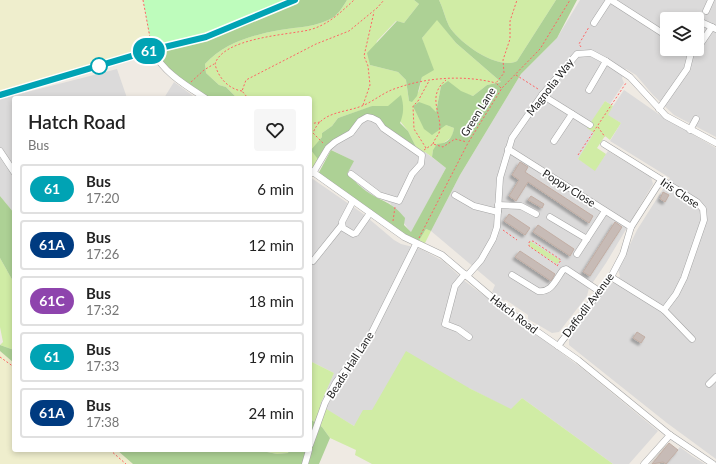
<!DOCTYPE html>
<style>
:root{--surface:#fff;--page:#f6f6f6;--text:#222;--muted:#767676;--line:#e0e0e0}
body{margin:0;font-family:Lato,sans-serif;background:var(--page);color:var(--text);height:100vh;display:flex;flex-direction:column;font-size:15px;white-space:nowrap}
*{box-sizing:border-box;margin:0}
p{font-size:13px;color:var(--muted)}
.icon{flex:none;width:22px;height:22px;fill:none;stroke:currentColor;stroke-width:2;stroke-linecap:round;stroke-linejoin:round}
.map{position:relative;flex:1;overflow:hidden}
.drawer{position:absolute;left:12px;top:96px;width:300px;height:356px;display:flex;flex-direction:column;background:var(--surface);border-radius:4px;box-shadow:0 2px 6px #0003}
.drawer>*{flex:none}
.badge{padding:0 8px;border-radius:13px;font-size:14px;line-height:26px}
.fabs{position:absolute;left:660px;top:12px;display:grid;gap:8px}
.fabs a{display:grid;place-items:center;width:44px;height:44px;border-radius:4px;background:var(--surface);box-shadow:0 2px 6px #0003;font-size:20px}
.map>.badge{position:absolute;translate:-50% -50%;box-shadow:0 0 0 2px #fff}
.round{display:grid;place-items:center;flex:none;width:42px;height:42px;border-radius:4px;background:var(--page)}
.head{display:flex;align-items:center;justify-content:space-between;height:68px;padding:0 16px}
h1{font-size:19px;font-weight:600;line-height:30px}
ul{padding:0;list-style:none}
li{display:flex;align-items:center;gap:12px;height:50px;margin:0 8px 6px;padding:0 8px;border:2px solid var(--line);border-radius:4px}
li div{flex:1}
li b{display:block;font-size:15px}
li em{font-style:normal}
li .badge{min-width:44px;font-weight:700;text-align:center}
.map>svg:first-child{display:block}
.residential{fill:#dbdada;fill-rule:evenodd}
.farmland{fill:#efeecd}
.grass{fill:#d0eca5}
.forest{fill:#add195}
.park{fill:#befcbc}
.building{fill:#c7bbb6;stroke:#c2aea4;filter:url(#shadow)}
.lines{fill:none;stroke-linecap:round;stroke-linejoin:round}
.minor-casing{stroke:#a4a4a4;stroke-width:7}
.path{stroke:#ff6464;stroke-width:1;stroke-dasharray:2 2;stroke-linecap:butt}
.minor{stroke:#fff;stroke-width:6}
.line-casing{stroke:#fff;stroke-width:9}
.line{stroke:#00a3b4;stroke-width:6}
.stop-dot{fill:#fff;stroke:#00a3b4;stroke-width:2}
.labels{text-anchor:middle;stroke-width:3.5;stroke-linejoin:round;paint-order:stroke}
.street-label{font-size:11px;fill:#1d1d1d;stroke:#fff}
</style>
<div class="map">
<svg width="716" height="464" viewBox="0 0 716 464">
<defs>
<filter id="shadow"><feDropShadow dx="-2.5" dy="2.5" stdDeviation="1" flood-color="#0004"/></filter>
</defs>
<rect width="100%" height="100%" fill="#efeae3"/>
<!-- residential -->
<g class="residential">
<path d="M 580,0 L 716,0 L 716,137 L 674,115 L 653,95 L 636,75 L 626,69 L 622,78 L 624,83 L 610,104 L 605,101 L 588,128 L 595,133 L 578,159 L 595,170 L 608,151 L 651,177 L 653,184 L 606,263 L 589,288 L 587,296 L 559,332 L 552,333 L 528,319 L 528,315 L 506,300 L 503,301 L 492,292 L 495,285 L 431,231 L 460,175 L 521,74 L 557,38 ZM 667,19 L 697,19 L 697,49 L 667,49 Z"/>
<polygon points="117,69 127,98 14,98 14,213 0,196 0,99"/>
<polygon points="174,82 196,98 164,98"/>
<polygon points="624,90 660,115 716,148 716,459 667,423 569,345 569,337 610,283 615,283 620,276 618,269 637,230 670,178 610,141 621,123 607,115"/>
<polygon points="367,117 425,152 446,168 411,233 390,203 368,193 347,174 353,161 328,148"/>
<polygon points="310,177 362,213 394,240 401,244 421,249 443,261 466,282 583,369 658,431 629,464 613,464 522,398 511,410 469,388 372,410 354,426 319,405 334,373 310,361"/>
<polygon points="680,447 692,456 705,464 664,464"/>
</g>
<!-- farmland -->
<g class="farmland">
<polygon points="0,0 143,0 152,50 0,94"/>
<polygon points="0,351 14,363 14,450 117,450 133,464 0,464"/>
</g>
<!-- grass -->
<g class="grass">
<path d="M 347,0 L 414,0 L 419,4 L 404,23 L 396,21 L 377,41 L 370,65 L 398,72 L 406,80 L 409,101 L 419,91 L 422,77 L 426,52 L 422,38 L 437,19 L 456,43 L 501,82 L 487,85 L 473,96 L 441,86 L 436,112 L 446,125 L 454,128 L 452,137 L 433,150 L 432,157 L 425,152 L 422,154 L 418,151 L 408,131 L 388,106 L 373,106 L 338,118 L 332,126 L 322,133 L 322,137 L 312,150 L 320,162 L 310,170 L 311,157 L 310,156 L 310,98 L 237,98 L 226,87 L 219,85 L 206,73 L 205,64 C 224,43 252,35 280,30 C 298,27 318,27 334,17 C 339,13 344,5 347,0 Z"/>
<path d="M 439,0 L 556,0 L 517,61 C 498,71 458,42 449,26 C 445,18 443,8 439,0 Z"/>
<polygon points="605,101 613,106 608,115 621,123 610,140 605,136 597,148 606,154 595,171 578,159 594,133 587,128"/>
<polygon points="426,229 431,231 423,247 417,244"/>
<polygon points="530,241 560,260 557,264 529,246"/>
<polygon points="0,258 14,283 14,350 0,345 3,342 0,327"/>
<polygon points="406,351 469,388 511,409 522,398 613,464 372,464 355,455 356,450 330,438 322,427 310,419 310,361 334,373 320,405 354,426 363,410 372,410"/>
<polygon points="257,450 289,450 288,453 277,454"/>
</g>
<!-- forest -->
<g class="forest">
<path d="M 295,0 L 347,0 C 344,5 339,13 334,17 C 318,27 298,27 280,30 C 252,35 224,43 205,64 L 206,73 L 219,85 L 226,87 L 237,98 L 205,98 L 179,81 L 152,50 Z"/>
<path d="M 414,0 L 439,0 C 443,8 445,18 449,26 C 458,42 498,71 517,61 L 556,0 L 577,0 L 557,38 L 521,74 L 460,175 L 431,231 L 426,229 L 417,244 L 317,176 L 331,150 L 354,161 L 347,174 C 354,180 361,188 369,193 C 385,203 392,202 405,218 L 404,225 L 411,232 L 446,168 L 432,157 L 433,150 L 437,144 C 448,143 452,139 454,128 L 446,125 L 432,135 L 424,129 L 413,106 L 419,102 L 430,106 L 436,112 L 441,86 L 448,81 L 461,91 L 473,96 L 487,85 L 501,82 L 456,43 L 437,20 L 422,38 L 434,70 L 422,77 L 417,96 L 412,102 L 409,101 L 406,80 L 398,72 L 370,65 L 367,53 L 397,21 L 404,23 L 419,4 Z"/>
<path d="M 401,95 C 404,106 404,113 400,123 L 408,131 L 418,151 L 378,121 L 367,117 L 351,133 L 335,142 L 320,162 L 311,150 L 322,137 L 322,133 L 332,126 L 338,118 L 372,106 L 388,106 Z"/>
<polygon points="0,196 14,213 14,283 0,258"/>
<polygon points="0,345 14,350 14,363 0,351"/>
<polygon points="310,419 322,427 330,438 319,464 133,464 117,450 257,450 277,454 288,453 289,450 310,450"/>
</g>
<!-- park -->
<polygon class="park" points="143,0 295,0 206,37 152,50"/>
<!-- building -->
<g class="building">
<polygon points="520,162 528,167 525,172 593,216 589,223 528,182 516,201 509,196 519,180 512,175"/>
<polygon points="663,192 669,195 665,202 660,199"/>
<polygon points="531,196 544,204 542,208 528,200"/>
<polygon points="509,214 530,228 525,235 504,221"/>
<polygon points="615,222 622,227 590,276 583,272"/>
<polygon points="538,225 574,249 570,256 533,232"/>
<polygon points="520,251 555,274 551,281 515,257"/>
<polygon points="637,332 645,337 641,343 633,338"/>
<polygon points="669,443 678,450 666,464 663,462 652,464"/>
</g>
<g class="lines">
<defs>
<g id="minor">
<polyline points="611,0 667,36"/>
<polyline points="706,11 711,0"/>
<polyline points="701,22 712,27"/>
<polyline points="594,23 609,0"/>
<polyline points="697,49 712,27 716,29"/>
<path d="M 152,50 C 163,72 185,85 205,98"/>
<polyline points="589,90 606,61"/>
<polyline points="0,95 152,50 206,37 295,0"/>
<polyline points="542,95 590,125"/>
<polyline points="659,109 687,69 691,53 685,49"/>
<polyline points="690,130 696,119"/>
<polyline points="554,141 572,114"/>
<polyline points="604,144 697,202 703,209 704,220 684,278 676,294 664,310"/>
<polyline points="508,149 631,227"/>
<polyline points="0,151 14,172"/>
<polyline points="310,170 404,237 442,255 508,311 578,360 670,435 713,464"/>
<polyline points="313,173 328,148 335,142 351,133 360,121 367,117 372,118 378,121 383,128 422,155 421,164 412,174 399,201 379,195 351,174"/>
<polyline points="455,195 474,206 498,212"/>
<polyline points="353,201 342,222 343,228 353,234 356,233 370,213"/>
<polyline points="498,205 521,206 536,214"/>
<polyline points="550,217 587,239"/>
<polyline points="577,254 605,211"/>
<polyline points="313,261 341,226"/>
<polyline points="465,274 455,286 445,324 458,329 469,337"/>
<path d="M 512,275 L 538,291 C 552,293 556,279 563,270 L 566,269 L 599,291"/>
<polyline points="467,276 481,260 493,239 497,227 500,178 512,138 542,95 577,54 591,53 606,61 630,77 666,116 716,143"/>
<polyline points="611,277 664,310 692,339"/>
<polyline points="558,346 611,277 623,254 631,227 661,180"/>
<polyline points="709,384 716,377"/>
<polyline points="310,445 325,403 336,382 368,340 416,244"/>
<polyline points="305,464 309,450"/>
<polyline points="644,464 670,435"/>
</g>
</defs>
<!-- minor casing -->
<use href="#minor" class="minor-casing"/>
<!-- path -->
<g class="path">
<polyline points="143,0 151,43"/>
<polyline points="581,47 579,44 589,27"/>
<polyline points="516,75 538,89"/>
<polyline points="191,82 204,70 214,64"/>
<polyline points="501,88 496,83 504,73 503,60 510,39 510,21 517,0"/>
<path d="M 242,91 C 228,89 218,77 215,64 C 223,38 286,35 309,30 C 328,25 340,13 354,0"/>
<polyline points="250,98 247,97 242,91 246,80 316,44 349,31 377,8 384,0"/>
<polyline points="363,105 370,85 368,66 364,56 374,12"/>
<polyline points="310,124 320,122"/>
<polyline points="598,127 605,137"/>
<path d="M 323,143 L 313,133 C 321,112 342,113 359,107 C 372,103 383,92 397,88 C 428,77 465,75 496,83"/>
<path d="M 433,144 C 434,140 437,137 439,133 C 444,116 425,97 446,80"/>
<polyline points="426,148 414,129 413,106 418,101 429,81"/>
<polyline points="424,150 433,144 443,147 455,139 467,142"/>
<polyline points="578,155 626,83"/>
<polyline points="393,221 395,207"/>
<polyline points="503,230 517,240"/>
<polyline points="419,238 468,143 502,88 540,49 570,0"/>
<polyline points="557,266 561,260 533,241 529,242 529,246 558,266"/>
<polyline points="0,357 14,367"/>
<polyline points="110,450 126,464"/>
</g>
<!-- minor -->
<use href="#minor" class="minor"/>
</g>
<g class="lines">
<defs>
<polyline id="line" points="0,95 152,50 206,37 295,0"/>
</defs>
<!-- line casing -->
<use href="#line" class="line-casing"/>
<!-- line -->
<use href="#line" class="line"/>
</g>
<!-- markers -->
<circle class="stop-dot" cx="99" cy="66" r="8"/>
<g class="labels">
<!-- street labels -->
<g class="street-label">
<text transform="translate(550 87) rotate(-52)" y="4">Magnolia Way</text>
<text transform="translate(478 112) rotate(-58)" y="4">Green Lane</text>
<text transform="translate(569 188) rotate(32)" y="4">Poppy Close</text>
<text transform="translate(680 193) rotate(34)" y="4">Iris Close</text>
<text transform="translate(588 305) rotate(-53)" y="4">Daffodil Avenue</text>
<text transform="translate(514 314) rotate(37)" y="4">Hatch Road</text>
<text transform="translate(350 365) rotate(-57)" y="4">Beads Hall Lane</text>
</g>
</g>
</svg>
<div class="fabs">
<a><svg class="icon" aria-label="layers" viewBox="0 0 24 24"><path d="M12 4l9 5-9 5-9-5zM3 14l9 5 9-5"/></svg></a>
</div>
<b class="badge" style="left:149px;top:51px;background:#00a3b4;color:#fff">61</b>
<section class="drawer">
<div class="head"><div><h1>Hatch Road</h1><p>Bus</p></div><a class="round"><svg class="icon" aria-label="heart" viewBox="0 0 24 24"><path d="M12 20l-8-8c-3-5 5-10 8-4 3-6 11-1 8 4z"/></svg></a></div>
<ul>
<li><span class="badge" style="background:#00a3b4;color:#fff">61</span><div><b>Bus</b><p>17:20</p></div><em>6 min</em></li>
<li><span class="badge" style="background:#003b80;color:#fff">61A</span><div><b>Bus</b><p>17:26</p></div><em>12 min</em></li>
<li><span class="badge" style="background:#8e44ad;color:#fff">61C</span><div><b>Bus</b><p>17:32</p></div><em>18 min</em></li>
<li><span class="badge" style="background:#00a3b4;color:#fff">61</span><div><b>Bus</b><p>17:33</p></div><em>19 min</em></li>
<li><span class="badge" style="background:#003b80;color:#fff">61A</span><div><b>Bus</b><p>17:38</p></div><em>24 min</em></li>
</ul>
</section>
</div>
